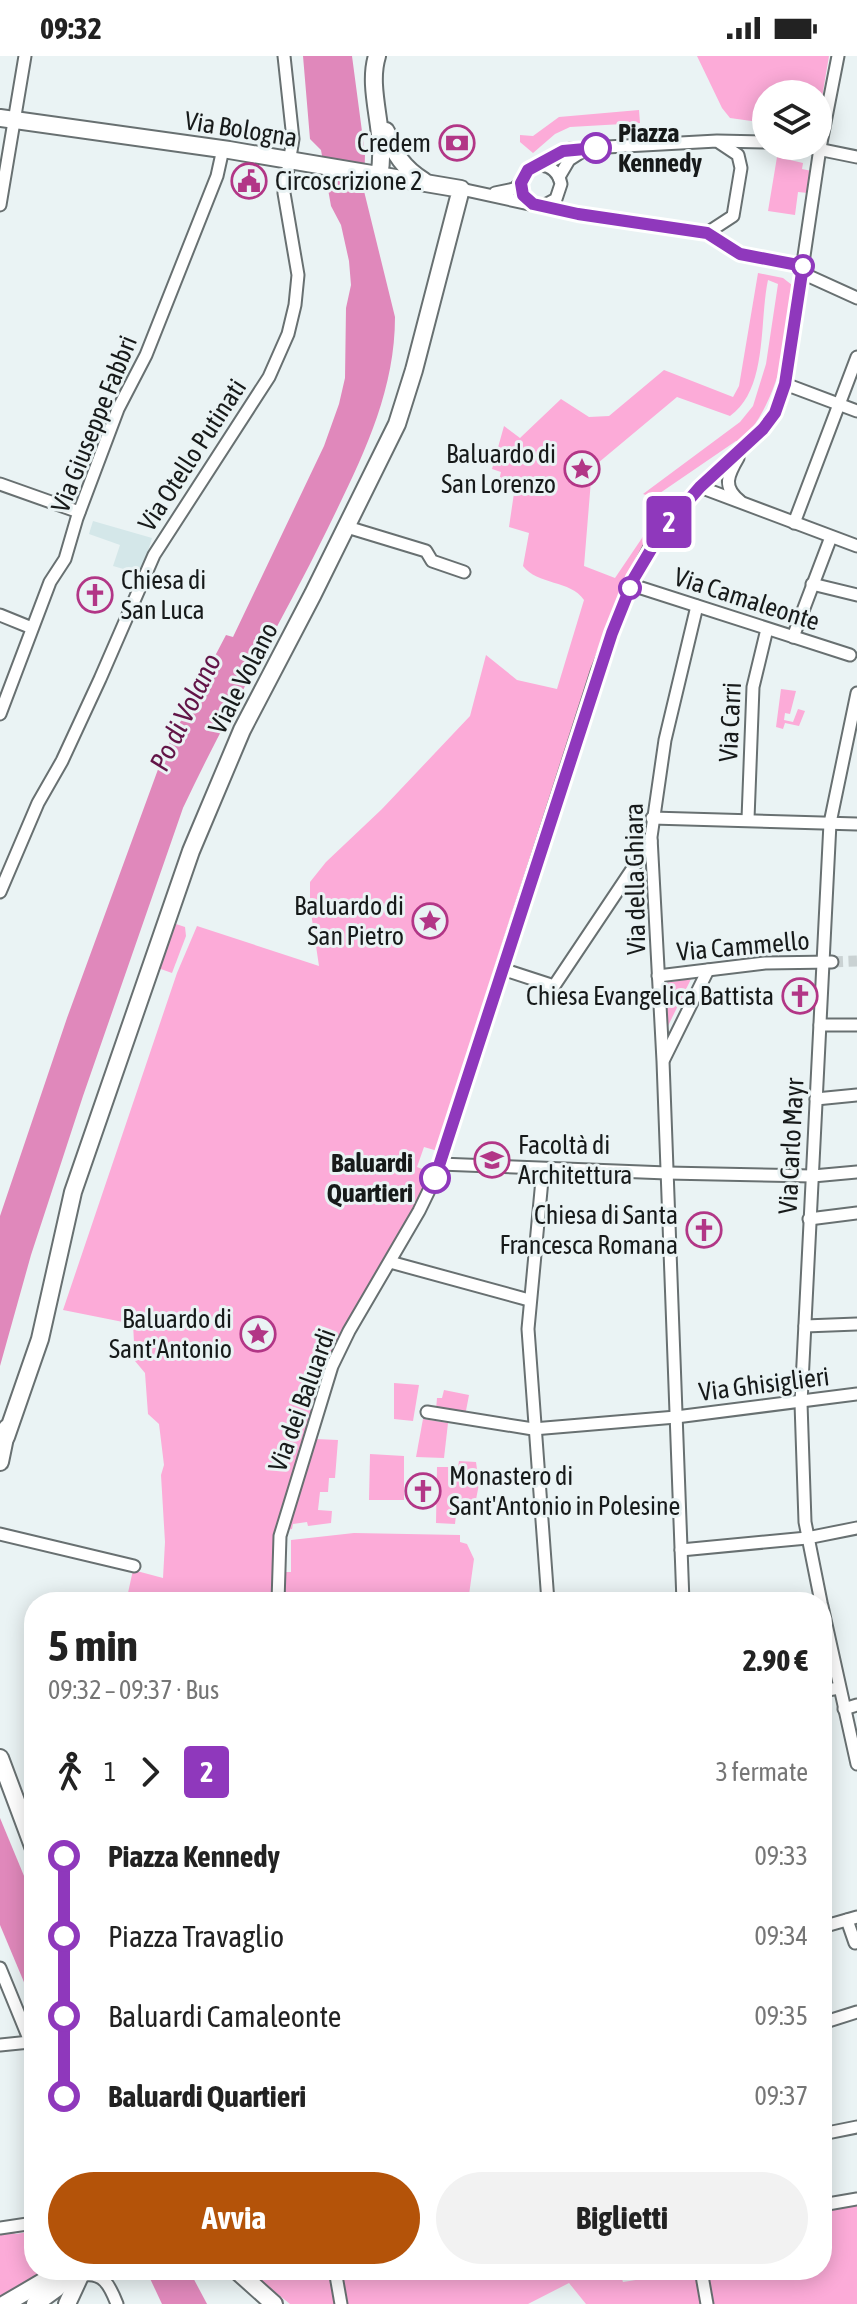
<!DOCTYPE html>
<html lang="it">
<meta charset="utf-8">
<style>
:root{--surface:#fff;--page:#f2f2f2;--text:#222;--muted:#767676;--accent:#b45309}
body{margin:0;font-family:"Asap Condensed",sans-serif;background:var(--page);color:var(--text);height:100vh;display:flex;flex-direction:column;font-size:30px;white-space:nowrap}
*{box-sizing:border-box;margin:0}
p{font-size:26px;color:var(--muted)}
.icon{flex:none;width:44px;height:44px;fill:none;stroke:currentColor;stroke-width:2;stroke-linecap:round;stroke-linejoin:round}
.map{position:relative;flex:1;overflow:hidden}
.details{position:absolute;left:24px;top:1536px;width:808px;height:688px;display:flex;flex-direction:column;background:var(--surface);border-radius:32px;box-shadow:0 4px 20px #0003}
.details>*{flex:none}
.badge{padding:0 16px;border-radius:6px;font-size:28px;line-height:52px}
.buttons{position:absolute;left:752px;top:24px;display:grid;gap:16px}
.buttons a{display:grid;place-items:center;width:80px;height:80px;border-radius:50%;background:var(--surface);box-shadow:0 4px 20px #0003;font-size:40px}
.map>.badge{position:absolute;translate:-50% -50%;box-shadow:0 0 0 4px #fff}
.legs{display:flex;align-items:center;gap:12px;height:88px;padding:0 24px;font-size:26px}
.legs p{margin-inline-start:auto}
.overview{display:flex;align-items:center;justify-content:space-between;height:136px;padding:0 24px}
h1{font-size:44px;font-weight:700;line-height:60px}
.primary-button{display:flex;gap:16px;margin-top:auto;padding:16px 24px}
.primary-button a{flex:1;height:92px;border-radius:48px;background:var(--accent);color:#fff;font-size:32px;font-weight:700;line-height:92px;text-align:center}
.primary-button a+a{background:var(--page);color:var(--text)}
ul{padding:0 24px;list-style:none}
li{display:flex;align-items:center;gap:28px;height:80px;font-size:30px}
li i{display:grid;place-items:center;width:12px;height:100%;margin:0 10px;background:currentColor}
li i::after{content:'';width:20px;height:20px;margin:-10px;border:6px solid;border-radius:50%;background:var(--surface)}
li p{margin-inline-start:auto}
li:first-child i{background:linear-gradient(#0000 50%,currentColor 0)}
li:last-child i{background:linear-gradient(currentColor 50%,#0000 0)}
.status{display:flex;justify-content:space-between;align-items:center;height:56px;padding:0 40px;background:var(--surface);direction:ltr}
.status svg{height:22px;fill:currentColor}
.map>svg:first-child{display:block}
.built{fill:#d4e7e9}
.green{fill:#fcabd8}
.water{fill:#e088bb}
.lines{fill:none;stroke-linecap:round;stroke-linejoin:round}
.street-tunnel{stroke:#cad2d3;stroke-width:11;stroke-dasharray:11 5.5;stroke-linecap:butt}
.street-casing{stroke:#687071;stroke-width:15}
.secondary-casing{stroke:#687071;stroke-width:20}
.street{stroke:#fff;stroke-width:11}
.secondary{stroke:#fff;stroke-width:16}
.line-1-casing{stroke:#fff;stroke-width:18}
.line-1{stroke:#8f38bc;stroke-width:12}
.stop-1-dot{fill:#fff;stroke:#8f38bc;stroke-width:4}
.labels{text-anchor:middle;stroke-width:6;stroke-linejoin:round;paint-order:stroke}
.street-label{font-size:26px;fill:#171a1a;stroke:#eaf3f4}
.stop-label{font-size:26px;font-weight:bold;fill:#171a1a;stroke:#eaf3f4;text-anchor:start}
.poi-label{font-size:26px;fill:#171a1a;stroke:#eaf3f4;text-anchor:end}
.water-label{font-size:28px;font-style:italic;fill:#621447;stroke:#eaf3f4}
</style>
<div class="status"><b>09:32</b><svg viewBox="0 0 49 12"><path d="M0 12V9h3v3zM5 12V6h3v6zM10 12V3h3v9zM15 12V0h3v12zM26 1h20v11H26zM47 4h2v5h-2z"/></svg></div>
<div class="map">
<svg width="857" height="2248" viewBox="0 0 857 2248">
<rect width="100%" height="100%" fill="#eaf3f4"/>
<!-- built -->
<polygon class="built" points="93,465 152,482 141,518 113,510 120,489 89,478"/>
<!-- green -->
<g class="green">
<polygon points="697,0 829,0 820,53 818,57 818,38 766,38 766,67 730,62 722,52"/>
<polygon points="639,54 640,67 570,71 555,78 533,97 520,86 520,79 533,80 559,61"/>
<polygon points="777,101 803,107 802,113 812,115 808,137 798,136 795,159 768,155"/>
<path d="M 758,217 L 783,222 L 792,229 C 788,286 780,344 740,387 L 736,385 L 660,437 L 652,441 L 643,438 L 740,366 L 753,350 L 766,308 L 778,228 L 768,224 C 759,266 768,333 730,360 L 677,341 L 592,412 L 584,510 L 615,522 L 663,451 L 721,409 C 666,450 641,492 615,553 L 441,1096 L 424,1091 L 417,1111 L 433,1117 L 320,1332 L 274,1482 L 273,1546 L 126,1546 L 133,1514 L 163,1522 L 165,1486 L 161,1419 L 164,1409 L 159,1368 L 148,1358 L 145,1317 L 135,1305 L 133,1268 L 63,1254 L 177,917 L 197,870 L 319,910 L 310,850 L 310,826 L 326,806 L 382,753 L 470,660 L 486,599 L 517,624 L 557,633 L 584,544 C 571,524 537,529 523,510 L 529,477 L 509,471 L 514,437 L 497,433 L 501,416 L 492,413 L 504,370 L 520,382 L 561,343 L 589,361 L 609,360 L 664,314 L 733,341 L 739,330 Z"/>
<polygon points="781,633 796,635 790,658 785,657 784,664 793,666 798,653 805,655 799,670 785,667 783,673 776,671"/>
<polygon points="173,867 185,871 186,880 172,917 158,912"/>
<polygon points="691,923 667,972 665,927"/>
<polygon points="394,1327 419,1329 413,1365 394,1363"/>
<polygon points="444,1334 469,1339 465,1360 436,1354 437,1342 442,1342"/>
<polygon points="423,1363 448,1367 444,1402 416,1401"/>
<polygon points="315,1383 338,1384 335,1422 329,1422 328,1436 320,1436 318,1454 332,1455 331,1467 308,1470 307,1466 293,1468 292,1473 287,1474"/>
<polygon points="370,1398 404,1400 404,1444 369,1444"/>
<polygon points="459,1405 476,1406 479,1428 473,1459 456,1459 455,1468 436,1467 437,1411 458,1411"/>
<polygon points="354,1477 460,1479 460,1486 467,1488 474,1503 468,1546 285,1546 284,1516 291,1516 291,1484"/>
<polygon points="857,2149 857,2248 709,2248 710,2214 822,2214 822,2156"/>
<polygon points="9,2175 16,2178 34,2175 34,2214 53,2214 0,2248 0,2176"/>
<polygon points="248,2214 331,2214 336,2248 290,2248"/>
<polygon points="342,2214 619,2214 623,2226 698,2214 704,2248 586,2248 569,2227 528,2248 348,2248"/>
</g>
<!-- water -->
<g class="water">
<path d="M 303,0 L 352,0 L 365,98 L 364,135 L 395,261 C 395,339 360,406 327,474 C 281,568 227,658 183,752 L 83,1040 L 31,1199 L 0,1310 L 0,1160 L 67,962 L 164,697 L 226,579 L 233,581 L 324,390 L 339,348 L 345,322 L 346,252 L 351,229 L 349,205 L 341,169 L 331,150 L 321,94 L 310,83 Z"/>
<polygon points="0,1762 34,1844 34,1950 0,1869"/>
<polygon points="146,2214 189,2214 207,2248 162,2248"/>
</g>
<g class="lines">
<!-- street-tunnel -->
<polyline class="street-tunnel" points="832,906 857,905"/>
<defs>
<g id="street">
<polyline points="803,90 857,101"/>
<path d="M 541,109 C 552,110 559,118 561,128 L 556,143 L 543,150"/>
<polyline points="559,121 569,104 586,93"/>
<polyline points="461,133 571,157 707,177 740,198 803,210"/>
<polyline points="495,137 514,133 521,127 528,114 570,93 717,85 766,86"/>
<polyline points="0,149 25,0"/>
<polyline points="707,177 733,160 741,112 738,99 720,87"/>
<polyline points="802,217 857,242"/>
<polyline points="785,328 857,355"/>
<path d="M 738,402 C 728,419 722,431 740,445"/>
<polyline points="0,428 79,456"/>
<polyline points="700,431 857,490"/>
<polyline points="794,467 857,301"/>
<polyline points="347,471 426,495 432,505 464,516"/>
<polyline points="812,528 857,539"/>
<polyline points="632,529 850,599"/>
<polyline points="0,559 32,572"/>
<polyline points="793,581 831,481"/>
<polyline points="0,658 50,526 65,503 77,462 118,353 146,299 217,120 223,93"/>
<polyline points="652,762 857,768"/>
<polyline points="748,763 753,631 767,573"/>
<polyline points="0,836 38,747 62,705 100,623 154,499 269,321 288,278 295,249 298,219 284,137 293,83 284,0"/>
<polyline points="502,913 554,930 651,785"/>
<polyline points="658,920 765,907 832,906"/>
<polyline points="820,969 857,969"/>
<polyline points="664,1003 708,914"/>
<polyline points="816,1043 857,1039"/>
<polyline points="440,1108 667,1117 813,1120 857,1116"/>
<polyline points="543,1113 528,1273 548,1546"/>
<polyline points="809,1163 857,1157"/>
<polyline points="390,1206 529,1244"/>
<polyline points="805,1270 857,1268"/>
<polyline points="427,1356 533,1373 676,1361 857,1338"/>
<polyline points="0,1478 134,1510"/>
<polyline points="681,1494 807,1482 857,1472"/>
<polyline points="278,1546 280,1480 332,1310 349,1275 419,1155 435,1122 597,616 634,522 649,493 680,452 769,366 779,348 785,328 820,92 838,0"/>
<polyline points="683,1546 663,1005 651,781 665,684 697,550"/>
<polyline points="821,1546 805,1466 801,1347 830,767 857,637"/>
<polyline points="822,1550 857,1708"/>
<polyline points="822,1635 839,1632"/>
<polyline points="844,1653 857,1649"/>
<polyline points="847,1864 855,1887"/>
<polyline points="822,1871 857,1861"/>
<polyline points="0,1912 34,1995"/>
<polyline points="822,1967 857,1956"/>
<polyline points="0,1989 30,1986"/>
<polyline points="822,2078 857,2071"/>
<polyline points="822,2149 857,2143"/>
<polyline points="0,2172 34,2167"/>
<polyline points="335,2214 341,2248"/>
<polyline points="701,2214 707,2248"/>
<path d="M 80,2220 C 103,2214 110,2230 117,2248"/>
</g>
<g id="secondary">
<path d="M 377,0 C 366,35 388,80 379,119"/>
<polyline points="0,62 229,94 461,133 414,314 397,368 313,538 242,674 191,795 73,1136 40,1283 6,1381"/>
<path d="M 386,75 C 393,97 404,113 424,125"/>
<polyline points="0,1406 7,1372"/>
<polyline points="0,1702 34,1793"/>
<polyline points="236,2214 274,2248"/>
<polyline points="5,2248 63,2214"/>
<polyline points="35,2248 57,2232 73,2214"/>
<polyline points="67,2248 80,2220"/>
</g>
</defs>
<!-- street casing -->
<use href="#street" class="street-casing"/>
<!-- secondary casing -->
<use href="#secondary" class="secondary-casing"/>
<!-- street -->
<use href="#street" class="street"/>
<!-- secondary -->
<use href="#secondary" class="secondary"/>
</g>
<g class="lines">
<defs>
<polyline id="line-1" points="435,1122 612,577 634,522 662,475 700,431 763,373 775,357 785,328 803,210 740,198 707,177 578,158 533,148 523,139 521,127 528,114 563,95 596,92"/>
</defs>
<!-- line-1 casing -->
<use href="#line-1" class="line-1-casing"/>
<!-- line-1 -->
<use href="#line-1" class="line-1"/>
</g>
<!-- icons -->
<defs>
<symbol id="bank-ring" viewBox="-11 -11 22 22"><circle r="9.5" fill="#eaf3f4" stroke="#b23686" stroke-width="1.5"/><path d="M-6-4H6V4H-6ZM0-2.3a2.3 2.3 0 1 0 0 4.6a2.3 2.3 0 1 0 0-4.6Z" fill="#b23686"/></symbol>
<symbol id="civic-ring" viewBox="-11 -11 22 22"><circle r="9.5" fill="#eaf3f4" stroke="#b23686" stroke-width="1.5"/><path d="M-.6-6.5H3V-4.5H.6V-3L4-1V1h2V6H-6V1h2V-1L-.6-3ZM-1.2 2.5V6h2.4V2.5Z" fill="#b23686"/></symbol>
<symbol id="sight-ring" viewBox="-11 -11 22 22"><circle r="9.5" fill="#eaf3f4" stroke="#b23686" stroke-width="1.5"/><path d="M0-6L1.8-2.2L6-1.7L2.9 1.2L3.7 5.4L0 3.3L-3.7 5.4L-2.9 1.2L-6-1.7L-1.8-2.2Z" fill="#b23686"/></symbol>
<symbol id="church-ring" viewBox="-11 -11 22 22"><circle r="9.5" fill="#eaf3f4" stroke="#b23686" stroke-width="1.5"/><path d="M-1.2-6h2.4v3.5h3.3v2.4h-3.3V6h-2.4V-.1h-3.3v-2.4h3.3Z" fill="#b23686"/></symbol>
<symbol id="university-ring" viewBox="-11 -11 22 22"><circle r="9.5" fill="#eaf3f4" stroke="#b23686" stroke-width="1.5"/><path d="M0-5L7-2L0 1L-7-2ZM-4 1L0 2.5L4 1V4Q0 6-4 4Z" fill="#b23686"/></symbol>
</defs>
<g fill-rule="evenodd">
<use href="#bank-ring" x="437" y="67" width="40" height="40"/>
<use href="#civic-ring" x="229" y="105" width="40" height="40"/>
<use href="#sight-ring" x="562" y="393" width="40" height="40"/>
<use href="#church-ring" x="75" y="519" width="40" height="40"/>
<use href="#sight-ring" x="410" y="845" width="40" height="40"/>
<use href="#church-ring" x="780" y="920" width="40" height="40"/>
<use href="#university-ring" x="472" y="1084" width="40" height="40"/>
<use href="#church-ring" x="684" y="1154" width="40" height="40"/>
<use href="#sight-ring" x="238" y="1258" width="40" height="40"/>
<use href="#church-ring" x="403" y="1415" width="40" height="40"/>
</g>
<!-- markers -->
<g class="stop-1-dot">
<circle cx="596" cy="92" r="14"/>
<circle cx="803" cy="210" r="10"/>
<circle cx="630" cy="532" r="10"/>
<circle cx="435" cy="1122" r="14"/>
</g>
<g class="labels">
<!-- street labels -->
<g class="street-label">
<text transform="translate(241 73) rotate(9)" y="9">Via Bologna</text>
<text transform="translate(94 368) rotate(-68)" y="9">Via Giuseppe Fabbri</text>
<text transform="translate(192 399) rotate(-57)" y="9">Via Otello Putinati</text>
<text transform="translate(747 543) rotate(18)" y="9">Via Camaleonte</text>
<text transform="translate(243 622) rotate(-63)" y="9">Viale Volano</text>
<text transform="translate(730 666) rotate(-87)" y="9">Via Carri</text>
<text transform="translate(635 823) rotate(-91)" y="9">Via della Ghiara</text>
<text transform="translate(743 890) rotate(-5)" y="9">Via Cammello</text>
<text transform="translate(791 1090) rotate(-87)" y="9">Via Carlo Mayr</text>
<text transform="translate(764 1328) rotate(-7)" y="9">Via Ghisiglieri</text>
<text transform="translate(302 1344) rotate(-70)" y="9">Via dei Baluardi</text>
</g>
<!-- stop labels -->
<g class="stop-label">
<text x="618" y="86">Piazza<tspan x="618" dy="30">Kennedy</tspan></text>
<text x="413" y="1116" text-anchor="end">Baluardi<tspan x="413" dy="30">Quartieri</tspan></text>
</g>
<!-- poi labels -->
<g class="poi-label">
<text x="431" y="96">Credem</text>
<text x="275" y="134" text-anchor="start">Circoscrizione 2</text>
<text x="556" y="407">Baluardo di<tspan x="556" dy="30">San Lorenzo</tspan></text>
<text x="121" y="533" text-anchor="start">Chiesa di<tspan x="121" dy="30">San Luca</tspan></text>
<text x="404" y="859">Baluardo di<tspan x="404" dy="30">San Pietro</tspan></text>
<text x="774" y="949">Chiesa Evangelica Battista</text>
<text x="518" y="1098" text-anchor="start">Facoltà di<tspan x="518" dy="30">Architettura</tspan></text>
<text x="678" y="1168">Chiesa di Santa<tspan x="678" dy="30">Francesca Romana</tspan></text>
<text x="232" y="1272">Baluardo di<tspan x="232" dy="30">Sant'Antonio</tspan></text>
<text x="449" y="1429" text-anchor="start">Monastero di<tspan x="449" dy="30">Sant'Antonio in Polesine</tspan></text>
</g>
<!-- water labels -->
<g class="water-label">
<text transform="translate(185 656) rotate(-64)" y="10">Po di Volano</text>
</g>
</g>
</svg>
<div class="buttons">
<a><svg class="icon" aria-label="layers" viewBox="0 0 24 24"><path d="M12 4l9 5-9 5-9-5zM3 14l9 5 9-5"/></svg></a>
</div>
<b class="badge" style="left:669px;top:466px;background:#8f38bc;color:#fff">2</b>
<section class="details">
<div class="overview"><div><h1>5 min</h1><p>09:32 – 09:37 · Bus</p></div><b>2.90 €</b></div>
<div class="legs"><svg class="icon" aria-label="walk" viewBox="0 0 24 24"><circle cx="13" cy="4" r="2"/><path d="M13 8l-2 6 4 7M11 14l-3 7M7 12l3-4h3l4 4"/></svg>1<svg class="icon" aria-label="forward" viewBox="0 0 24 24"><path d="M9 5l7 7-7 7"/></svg><b class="badge" style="background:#8f38bc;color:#fff">2</b><p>3 fermate</p></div>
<ul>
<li><i style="color:#8f38bc"></i><b>Piazza Kennedy</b><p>09:33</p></li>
<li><i style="color:#8f38bc"></i><span>Piazza Travaglio</span><p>09:34</p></li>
<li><i style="color:#8f38bc"></i><span>Baluardi Camaleonte</span><p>09:35</p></li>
<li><i style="color:#8f38bc"></i><b>Baluardi Quartieri</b><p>09:37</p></li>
</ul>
<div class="primary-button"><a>Avvia</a><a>Biglietti</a></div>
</section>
</div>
